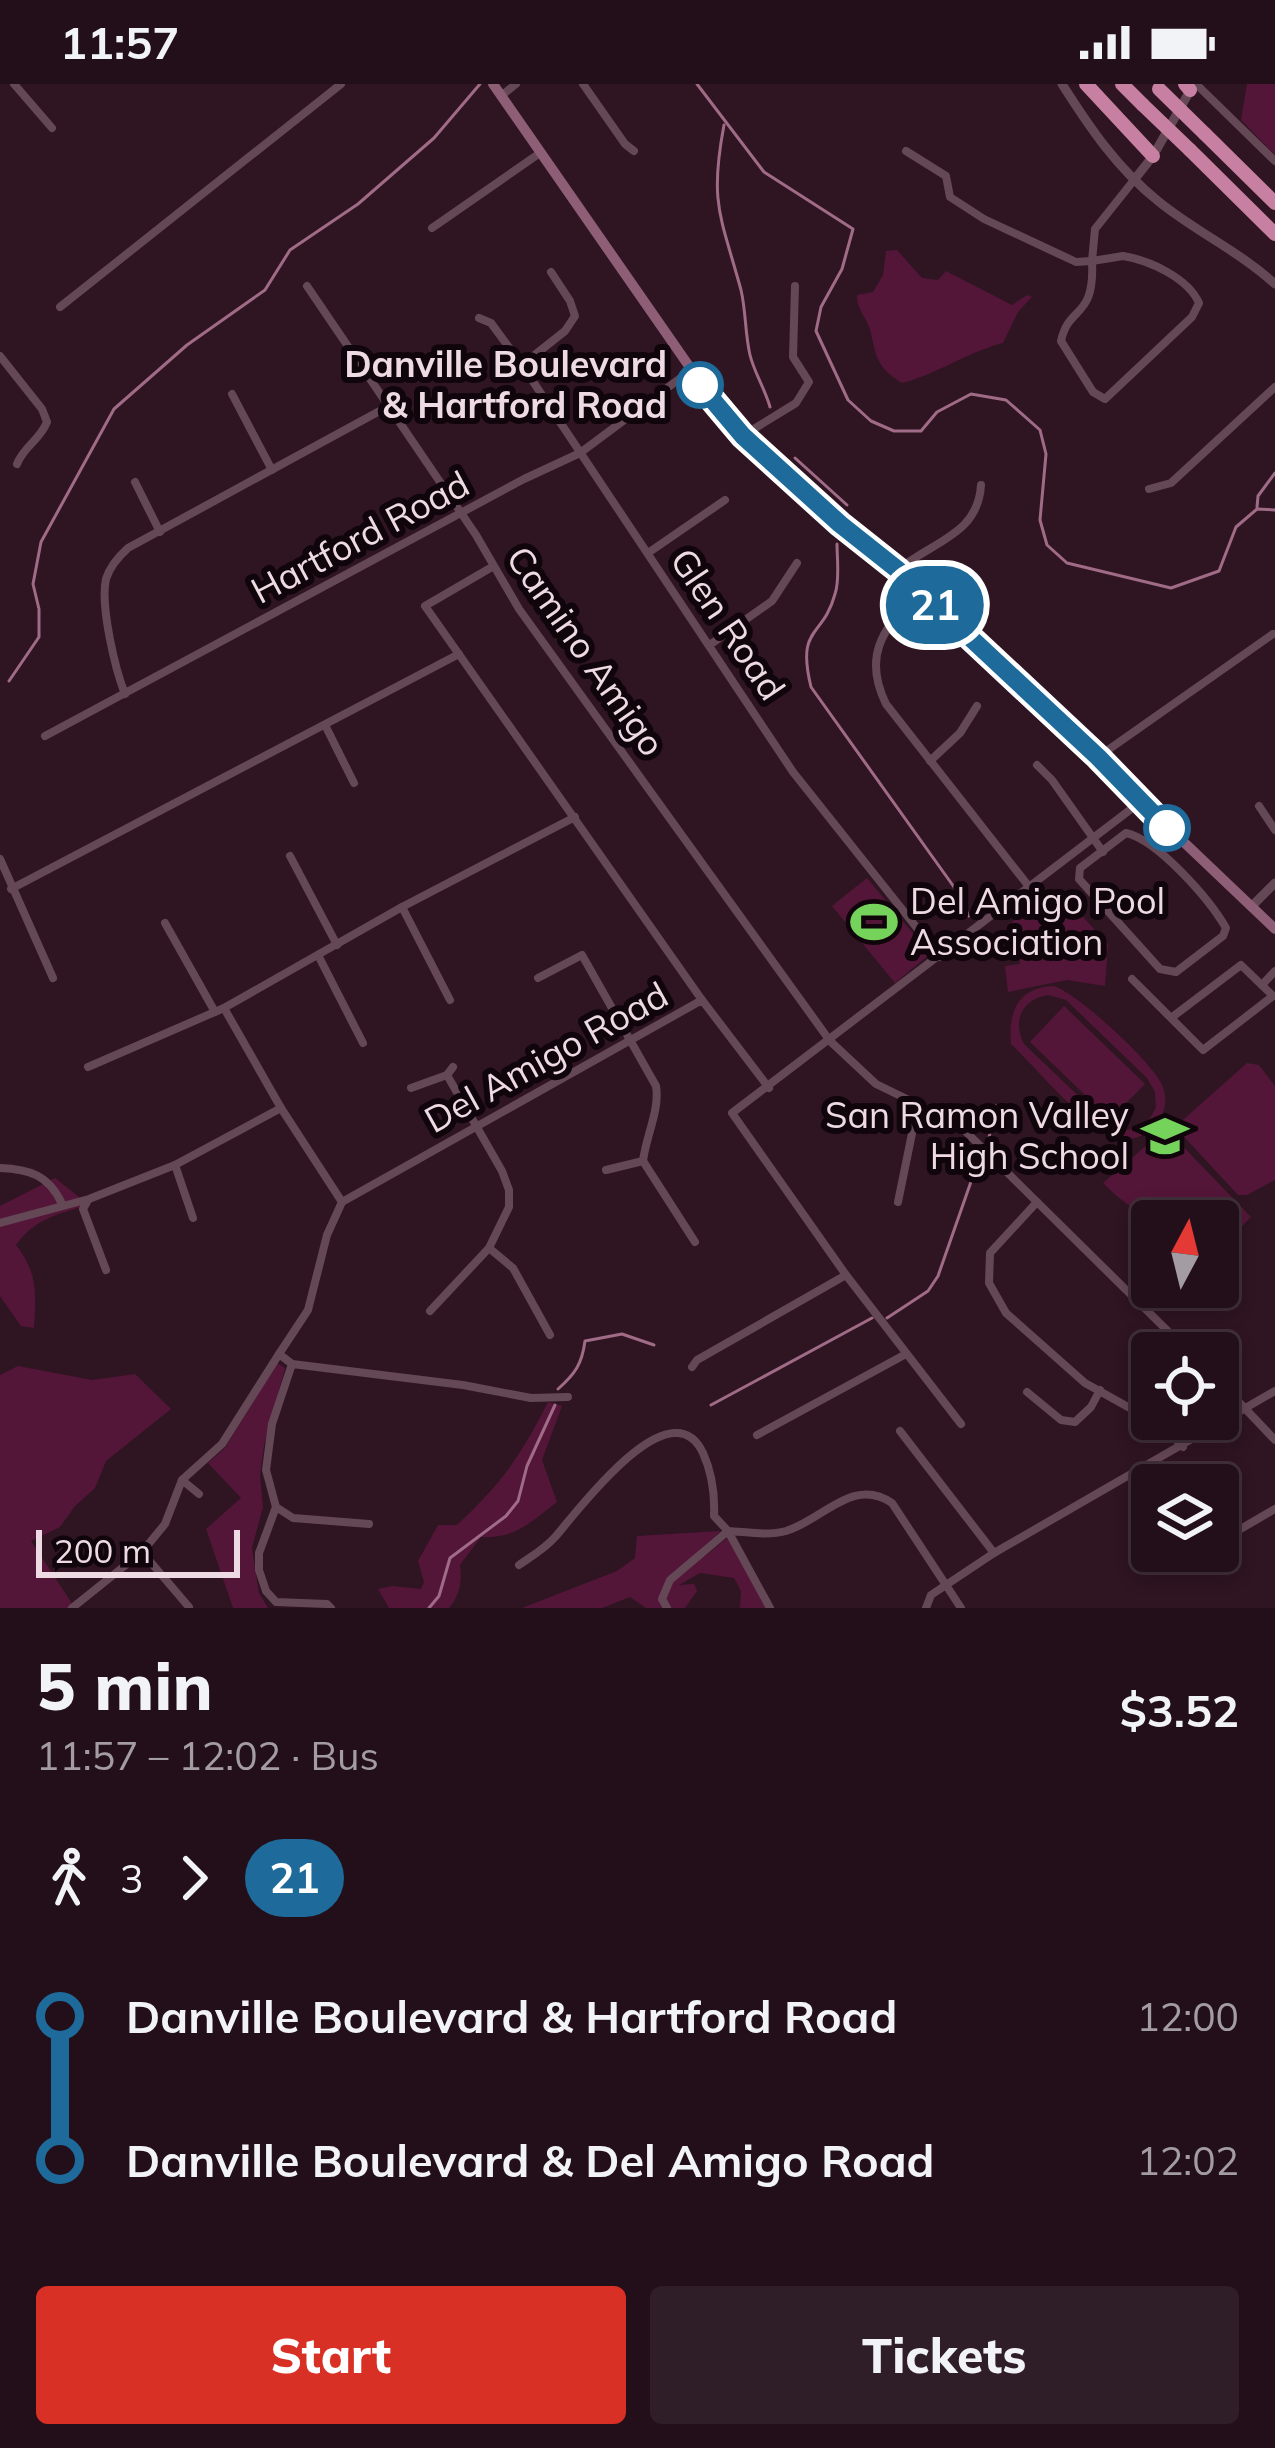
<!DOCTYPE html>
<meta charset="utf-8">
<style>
:root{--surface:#230f1a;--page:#2f1d27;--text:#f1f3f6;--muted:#a39ca2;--line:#402f39;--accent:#d93025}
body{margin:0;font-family:Mulish,sans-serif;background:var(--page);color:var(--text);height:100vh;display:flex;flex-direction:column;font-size:45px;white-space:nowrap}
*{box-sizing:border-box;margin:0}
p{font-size:39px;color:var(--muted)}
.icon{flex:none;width:66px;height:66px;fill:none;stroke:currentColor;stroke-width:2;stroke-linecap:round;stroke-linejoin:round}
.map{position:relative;height:1524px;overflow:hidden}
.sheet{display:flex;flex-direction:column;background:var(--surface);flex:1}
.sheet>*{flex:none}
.badge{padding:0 24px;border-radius:39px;font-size:42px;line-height:78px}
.needle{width:78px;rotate:7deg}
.buttons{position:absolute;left:1131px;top:1116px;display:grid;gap:24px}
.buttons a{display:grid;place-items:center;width:108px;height:108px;border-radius:12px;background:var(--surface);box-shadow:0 6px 18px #0003,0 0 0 3px var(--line);font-size:60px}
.scale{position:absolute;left:36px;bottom:30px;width:204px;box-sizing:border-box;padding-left:12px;border:6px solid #eddae2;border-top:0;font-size:33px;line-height:42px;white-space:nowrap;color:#eddae2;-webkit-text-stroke:9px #0f050a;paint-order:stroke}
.map>.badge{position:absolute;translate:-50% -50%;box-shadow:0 0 0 6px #fff}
.legs{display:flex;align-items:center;gap:18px;height:132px;padding:0 36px;font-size:39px}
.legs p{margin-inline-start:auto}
.headline{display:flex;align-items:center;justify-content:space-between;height:204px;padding:0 36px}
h1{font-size:66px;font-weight:800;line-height:90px}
.cta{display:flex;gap:24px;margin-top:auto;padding:24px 36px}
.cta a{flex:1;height:138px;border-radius:12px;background:var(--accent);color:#fff;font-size:48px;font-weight:800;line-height:138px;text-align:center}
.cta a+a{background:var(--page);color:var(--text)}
ul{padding:0 36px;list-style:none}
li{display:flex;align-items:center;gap:42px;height:144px;font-size:45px}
li i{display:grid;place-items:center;width:18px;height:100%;margin:0 15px;background:currentColor}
li i::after{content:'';width:30px;height:30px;margin:-15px;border:9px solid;border-radius:50%;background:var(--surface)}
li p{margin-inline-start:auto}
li:first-child i{background:linear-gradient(#0000 50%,currentColor 0)}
li:last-child i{background:linear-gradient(currentColor 50%,#0000 0)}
.status{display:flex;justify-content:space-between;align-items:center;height:84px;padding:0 60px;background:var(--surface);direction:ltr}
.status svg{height:33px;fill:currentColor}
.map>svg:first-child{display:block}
.green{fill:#531639;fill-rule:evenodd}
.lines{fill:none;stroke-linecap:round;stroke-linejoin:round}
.stream{stroke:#9f6b86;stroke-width:3}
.minor{stroke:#654855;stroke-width:8}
.tertiary{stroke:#654855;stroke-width:9}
.secondary{stroke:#8d5e75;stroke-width:10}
.motorway{stroke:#c77fa2;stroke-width:14}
.motorway-bridge{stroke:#c77fa2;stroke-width:14}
.line-1-casing{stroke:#fff;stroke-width:27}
.line-1{stroke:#1e6b9b;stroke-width:18}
.stop-1-dot{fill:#fff;stroke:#1e6b9b;stroke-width:6}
.labels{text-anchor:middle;stroke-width:12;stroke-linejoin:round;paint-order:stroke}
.stop-label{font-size:36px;font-weight:bold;fill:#eddae2;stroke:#0f050a;text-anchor:end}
.street-label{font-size:36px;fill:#eddae2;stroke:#0f050a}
.poi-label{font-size:36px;fill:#eddae2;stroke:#0f050a;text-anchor:start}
</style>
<div class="status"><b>11:57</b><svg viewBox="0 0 49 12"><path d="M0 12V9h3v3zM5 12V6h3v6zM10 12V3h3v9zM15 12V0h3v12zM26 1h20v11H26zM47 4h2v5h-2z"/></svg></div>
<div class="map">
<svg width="1275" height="1524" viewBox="0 0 1275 1524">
<rect width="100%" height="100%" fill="#2f1422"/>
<!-- green -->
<g class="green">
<polygon points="1247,0 1275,0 1275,71 1241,36"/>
<path d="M 897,166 L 922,194 L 938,196 L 946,187 L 1012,221 L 1027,211 L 1032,213 L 1018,228 L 1003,259 C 967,268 938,290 902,299 C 878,284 876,274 871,249 C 868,234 857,228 857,211 L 873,208 L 883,191 L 886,167 Z"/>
<polygon points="867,794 930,870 895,899 832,822"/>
<polygon points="1052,805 1058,806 1108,860 1105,902 1067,896 1008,908 1005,882 1020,880 1018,865 1006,851 1011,839"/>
<path d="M 1054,902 C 1077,909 1155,980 1163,1003 C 1175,1037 1138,1067 1107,1050 C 1079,1035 1036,984 1011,960 C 1008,929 1017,903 1054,902 ZM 1048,911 L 1066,916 L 1147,994 L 1155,1008 L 1156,1023 C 1147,1045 1129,1051 1109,1041 L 1024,960 C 1012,937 1022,915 1048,911 Z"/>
<polygon points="1064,922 1145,1000 1110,1035 1030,958"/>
<polygon points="1247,979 1259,981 1275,1002 1275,1096 1247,1111 1238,1111 1175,1043"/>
<path d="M 1163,1047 L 1169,1048 L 1251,1133 L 1218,1166 L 1218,1137 C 1163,1137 1144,1140 1103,1099 Z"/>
<path d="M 55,1094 L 79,1113 L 81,1123 C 54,1131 33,1137 16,1161 C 38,1189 36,1210 34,1244 L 21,1242 L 0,1212 L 0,1122 Z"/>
<polygon points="277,1279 285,1284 264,1361 260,1391 263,1423 252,1464 259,1509 268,1524 233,1524 206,1445 241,1414 208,1379 225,1364"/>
<polygon points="18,1282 92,1296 135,1290 171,1325 106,1377 95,1404 75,1422 60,1443 31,1457 75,1524 0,1524 0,1291"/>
<path d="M 548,1318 L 562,1322 L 542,1376 L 557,1418 C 531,1438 515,1455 481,1453 L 460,1481 C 462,1497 460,1511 449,1524 L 389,1524 L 378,1505 L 392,1502 L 421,1505 L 424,1498 L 418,1477 L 438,1441 L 457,1441 C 502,1399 520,1373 548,1318 Z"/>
<polygon points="721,1447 695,1470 705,1472 732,1450 773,1524 740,1524 741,1507 734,1494 700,1489 679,1501 694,1500 697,1507 685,1524 646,1524 630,1513 602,1524 522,1524 617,1487 635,1474 637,1452"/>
</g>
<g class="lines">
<!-- stream -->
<g class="stream">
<polyline points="697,0 764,88 853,145 842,185 821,223 816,247 848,316 871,337 894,347 921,347 937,328 971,310 1006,316 1040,346 1046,370 1040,436 1047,461 1067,479 1171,504 1219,487 1236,443 1257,425 1275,426"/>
<path d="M 724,41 C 709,120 721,132 741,206 C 746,227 745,250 750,271 C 754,288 765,305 770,323"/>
<polyline points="795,374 847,421"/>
<polyline points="1257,423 1258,412 1275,389"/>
<path d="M 837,460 C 837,475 840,496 835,510 C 823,555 796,541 811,603 L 954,803 L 969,832"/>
<polyline points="9,597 39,553 39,525 33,500 41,458 114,325 187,261 265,206 290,166 358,120 434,54 480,0"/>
<polyline points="988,1058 996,1022"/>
<polyline points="887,1234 928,1207 938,1192 980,1072"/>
<path d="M 558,1305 C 575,1290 582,1280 585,1257 L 622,1250 L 654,1261"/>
<polyline points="711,1321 872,1234"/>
<polyline points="429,1524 439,1512 450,1474 506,1432 518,1417 527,1382 555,1321"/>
</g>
<!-- minor -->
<g class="minor">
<polyline points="14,0 52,44"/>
<polyline points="583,0 625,60 634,67"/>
<polyline points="1196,0 1275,77"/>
<polyline points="501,12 516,0"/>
<polyline points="906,67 946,92 950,113 984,135 1076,178 1092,177 1095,145 1134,96"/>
<polyline points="432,144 540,69"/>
<path d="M 1123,172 C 1149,176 1188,194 1199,219 L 1192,233 L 1105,315 L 1093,308 L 1061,257 C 1069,220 1095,236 1092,177 Z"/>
<polyline points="307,202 476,451 519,525 830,957 876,1000 958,1040 1190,1269"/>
<polyline points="60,223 341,0"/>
<polyline points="479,234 491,239 522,281 793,688 940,873"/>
<path d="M 0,272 L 42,325 L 47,338 C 40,356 24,362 17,380"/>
<polyline points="522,281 565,247 575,232 570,217 551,188"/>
<polyline points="232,310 272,386"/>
<polyline points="744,351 796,319 809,298 793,273 795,202"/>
<polyline points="135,398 160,448"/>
<polyline points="1149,405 1171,399 1275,303"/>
<polyline points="648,469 725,416"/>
<polyline points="492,483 425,522 702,916"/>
<path d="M 898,486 C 933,457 978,451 981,401"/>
<path d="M 918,505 C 886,544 861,569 886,620 L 1030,804"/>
<polyline points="711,560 772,517 797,479"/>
<path d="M 125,610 C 115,585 100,521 106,495 C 110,482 118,473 128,464 L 387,323"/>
<polyline points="325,641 354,699"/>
<polyline points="45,652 524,395 580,369 690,287"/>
<polyline points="1098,673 1273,550"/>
<polyline points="930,677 960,649 977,622"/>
<polyline points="1037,681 1052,696 1103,768"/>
<polyline points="1259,722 1275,746"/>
<path d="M 1126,749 C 1158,756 1210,816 1226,844 L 1223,852 L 1176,888 L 1160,885 L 1079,795 L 1080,784 Z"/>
<polyline points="290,772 337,861"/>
<polyline points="0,775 53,894"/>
<polyline points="11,805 459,570"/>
<polyline points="402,823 450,916"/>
<polyline points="165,839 215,928"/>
<polyline points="318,871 363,959"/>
<path d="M 538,894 L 582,871 L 656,1002 C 660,1026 646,1052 643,1077 L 695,1158"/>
<polyline points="1132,895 1203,966 1273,912 1241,881 1171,934"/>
<polyline points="1262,901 1275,887"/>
<polyline points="224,924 281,1024 342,1118"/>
<polyline points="88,983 224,924 402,823 575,733"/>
<polyline points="411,1004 447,991 453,983"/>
<polyline points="175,1081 193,1134"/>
<path d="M 0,1084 C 29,1085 49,1091 62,1120"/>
<polyline points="606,1086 643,1077"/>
<polyline points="88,1116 83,1125 106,1186"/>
<polyline points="898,1118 918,1020"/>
<polyline points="1037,1118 990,1169 989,1199 1006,1229 1085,1299 1164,1343 1183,1363"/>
<polyline points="0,1139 89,1115 175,1081 281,1024"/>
<polyline points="489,1164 513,1184 550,1251"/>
<polyline points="430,1227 489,1164 509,1123 509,1106 502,1087 447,991"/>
<polyline points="292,1280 463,1301 531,1314 568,1313"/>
<polyline points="692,1283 697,1276 846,1191"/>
<polyline points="1218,1296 1275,1356"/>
<polyline points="1027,1308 1061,1336 1075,1338 1091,1323 1100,1306"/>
<polyline points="961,1340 846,1191 732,1029 1139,719"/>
<polyline points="900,1347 994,1469"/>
<polyline points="757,1351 906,1270"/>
<polyline points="182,1396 199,1410"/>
<polyline points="276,1423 293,1434 369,1440"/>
<polyline points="1218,1458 1275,1425"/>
<polyline points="142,1468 189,1523"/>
<polyline points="1192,1473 1203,1467"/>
<path d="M 519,1481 C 532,1472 546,1464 556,1452 C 576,1429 671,1300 703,1369 C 712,1389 715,1410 714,1432 L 728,1447 C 747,1448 767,1452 786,1447 C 823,1436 853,1392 892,1419 L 961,1524"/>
<polyline points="72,1524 142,1468 165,1440 182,1396 222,1360 279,1270"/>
<polyline points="331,1524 327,1520 276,1518 266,1507 259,1486 259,1469 276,1423 266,1386 272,1340 292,1280 279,1270 308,1226 327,1151 342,1118 702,916 769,1004"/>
<polyline points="667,1524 662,1515 670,1496 728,1447 770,1524"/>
<polyline points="926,1524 931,1511 994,1469 1275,1307"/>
</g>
<!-- tertiary -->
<g class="tertiary">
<path d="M 1062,0 C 1090,44 1117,84 1158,117 C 1196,148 1239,167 1275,200"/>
<polyline points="1134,96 1153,72 1191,5"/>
<polyline points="1252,822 1275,799"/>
</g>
<!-- secondary -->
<polyline class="secondary" points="493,0 723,331 840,440 898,486 1275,845"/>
<!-- motorway -->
<g class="motorway">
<polyline points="1086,0 1153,72"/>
<polyline points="1122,0 1143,21"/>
<polyline points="1185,0 1190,6"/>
<polyline points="1205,50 1275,119"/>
<polyline points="1190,66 1275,150"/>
</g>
<!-- motorway-bridge -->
<g class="motorway-bridge">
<polyline points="1159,5 1205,50"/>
<polyline points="1143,21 1190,66"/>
</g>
</g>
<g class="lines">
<defs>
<polyline id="line-1" points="700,301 743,352 840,440 898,486 1098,673 1167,744"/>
</defs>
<!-- line-1 casing -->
<use href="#line-1" class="line-1-casing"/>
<!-- line-1 -->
<use href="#line-1" class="line-1"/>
</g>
<!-- icons -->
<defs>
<symbol id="stadium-bare" viewBox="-9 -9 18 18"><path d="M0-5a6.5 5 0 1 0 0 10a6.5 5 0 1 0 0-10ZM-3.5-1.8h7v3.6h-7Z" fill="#75d25b" stroke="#0f050a" stroke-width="2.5" paint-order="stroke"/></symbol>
<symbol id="school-bare" viewBox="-9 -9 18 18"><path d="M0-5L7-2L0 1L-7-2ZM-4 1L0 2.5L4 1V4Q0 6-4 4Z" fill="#75d25b" stroke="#0f050a" stroke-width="2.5" paint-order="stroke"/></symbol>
</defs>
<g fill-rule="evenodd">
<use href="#stadium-bare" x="841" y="805" width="66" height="66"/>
<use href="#school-bare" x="1132" y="1019" width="66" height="66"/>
</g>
<!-- markers -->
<g class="stop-1-dot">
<circle cx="700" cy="301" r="21"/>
<circle cx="1167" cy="744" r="21"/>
</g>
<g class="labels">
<!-- stop labels -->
<g class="stop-label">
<text x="667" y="293">Danville Boulevard<tspan x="667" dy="41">&amp; Hartford Road</tspan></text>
</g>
<!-- street labels -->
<g class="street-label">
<text transform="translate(360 453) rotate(-28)" y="13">Hartford Road</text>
<text transform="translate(728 540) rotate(56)" y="13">Glen Road</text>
<text transform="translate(586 567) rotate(55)" y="13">Camino Amigo</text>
<text transform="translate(546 973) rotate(-29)" y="13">Del Amigo Road</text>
</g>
<!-- poi labels -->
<g class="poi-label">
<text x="910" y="830">Del Amigo Pool<tspan x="910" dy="41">Association</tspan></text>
<text x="1129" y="1044" text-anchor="end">San Ramon Valley<tspan x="1129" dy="41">High School</tspan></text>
</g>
</g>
</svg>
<div class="buttons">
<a><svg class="needle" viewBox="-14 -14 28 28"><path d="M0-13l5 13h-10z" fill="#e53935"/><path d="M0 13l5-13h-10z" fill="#a39ca2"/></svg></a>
<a><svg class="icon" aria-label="locate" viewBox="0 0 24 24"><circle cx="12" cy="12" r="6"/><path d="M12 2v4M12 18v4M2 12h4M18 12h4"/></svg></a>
<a><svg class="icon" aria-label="layers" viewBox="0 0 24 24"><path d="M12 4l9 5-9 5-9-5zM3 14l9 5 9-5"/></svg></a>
</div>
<div class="scale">200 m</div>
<b class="badge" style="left:935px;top:521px;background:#1e6b9b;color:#fff">21</b>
</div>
<section class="sheet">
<div class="headline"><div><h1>5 min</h1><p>11:57 – 12:02 · Bus</p></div><b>$3.52</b></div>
<div class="legs"><svg class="icon" aria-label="walk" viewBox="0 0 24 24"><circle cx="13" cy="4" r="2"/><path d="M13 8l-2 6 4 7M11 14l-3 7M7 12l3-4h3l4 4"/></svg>3<svg class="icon" aria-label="forward" viewBox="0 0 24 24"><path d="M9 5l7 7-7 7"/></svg><b class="badge" style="background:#1e6b9b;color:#fff">21</b></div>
<ul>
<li><i style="color:#1e6b9b"></i><b>Danville Boulevard &amp; Hartford Road</b><p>12:00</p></li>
<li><i style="color:#1e6b9b"></i><b>Danville Boulevard &amp; Del Amigo Road</b><p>12:02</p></li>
</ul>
<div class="cta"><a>Start</a><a>Tickets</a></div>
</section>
